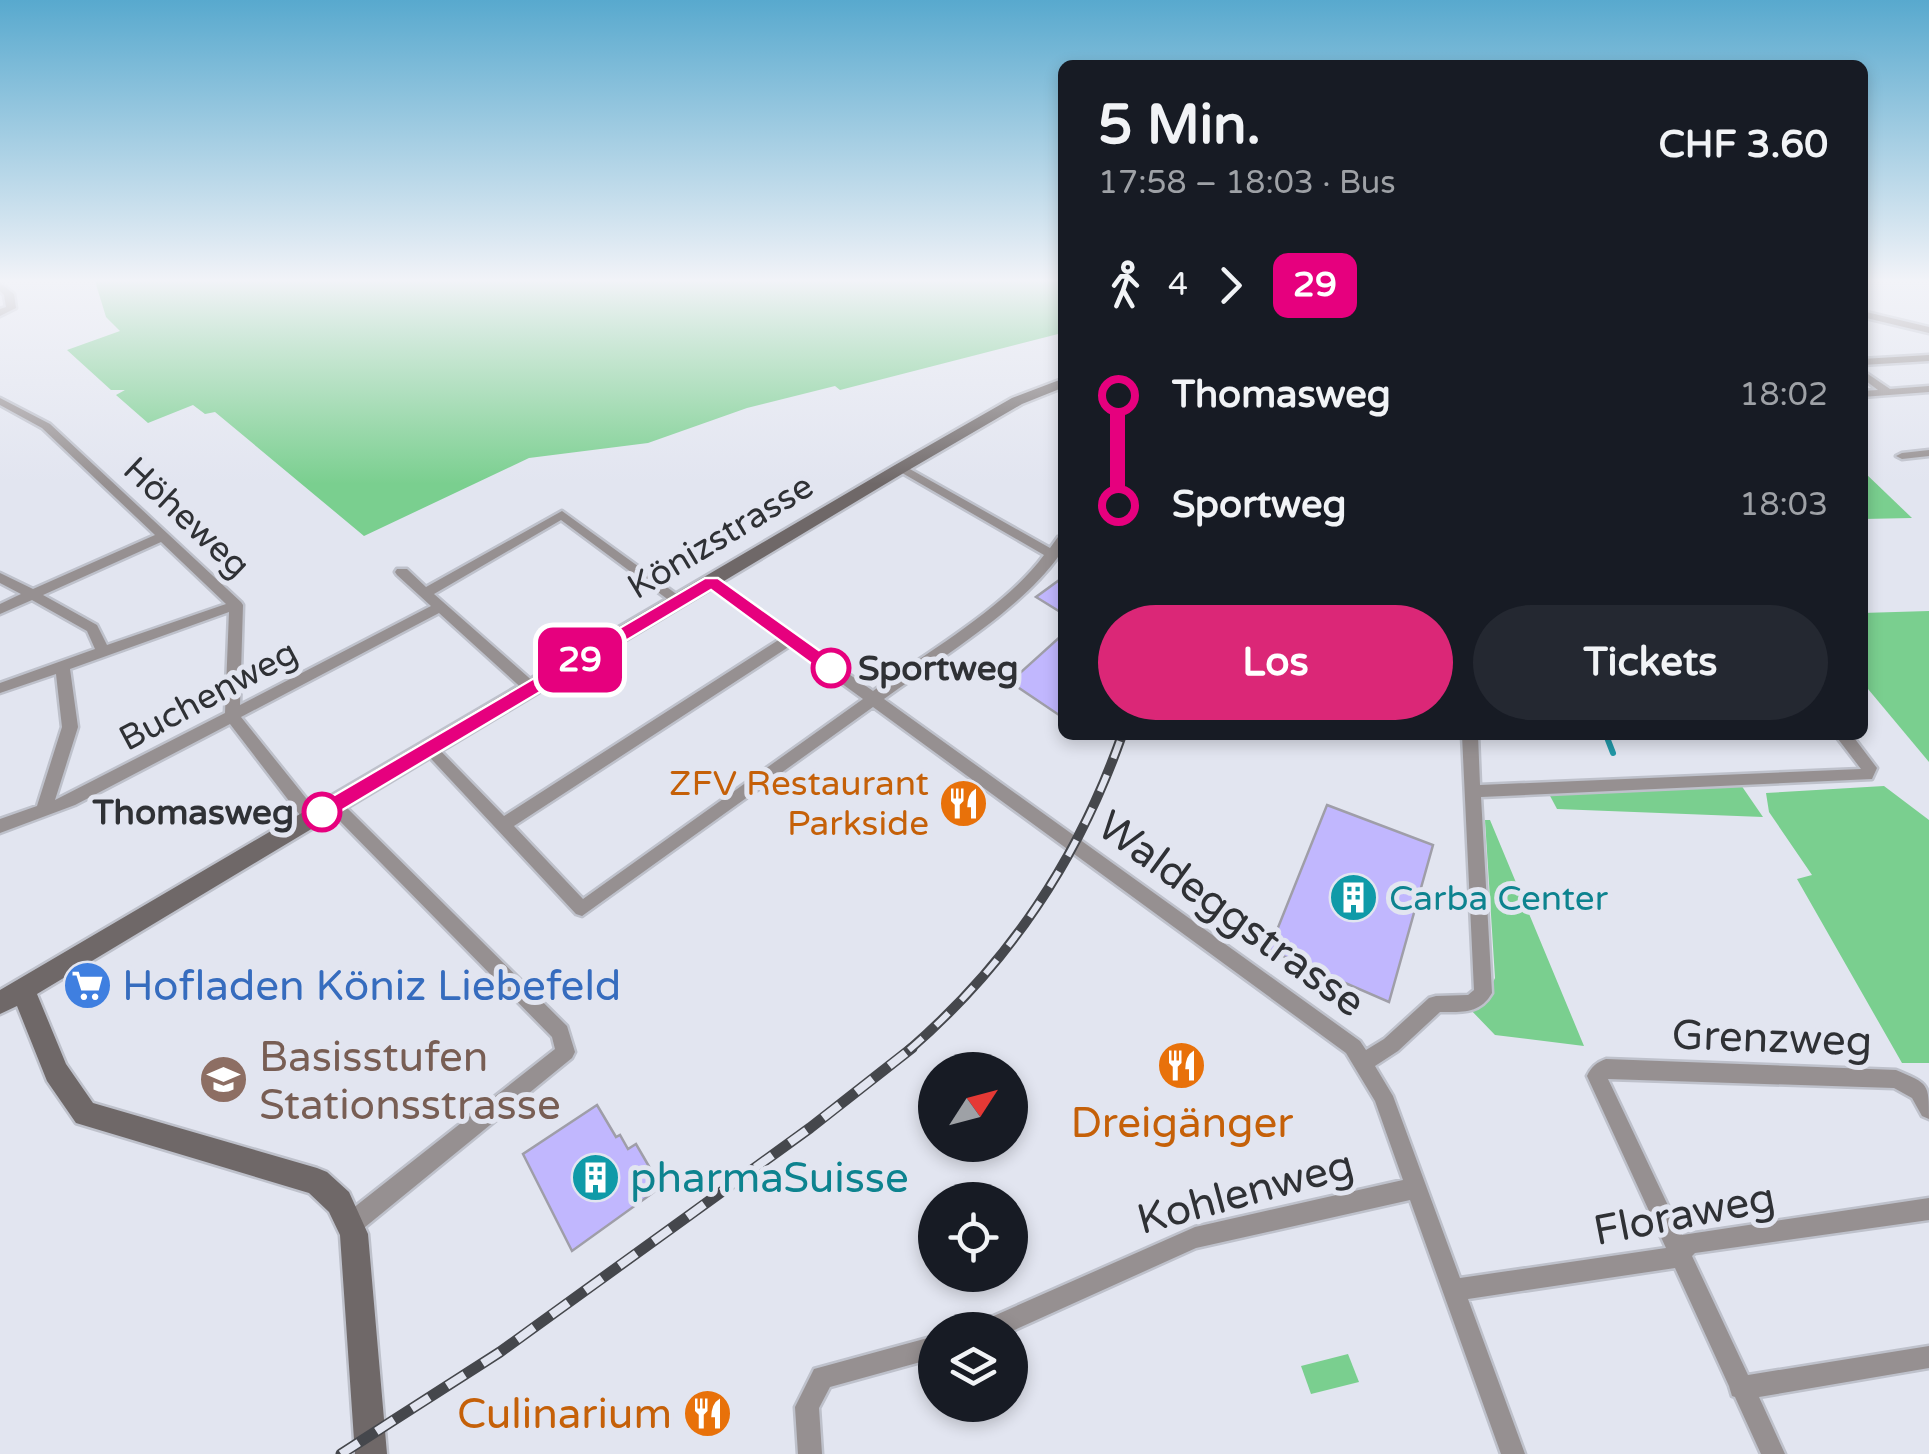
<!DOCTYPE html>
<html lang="de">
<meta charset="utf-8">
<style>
:root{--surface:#171b24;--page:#242831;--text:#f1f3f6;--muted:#9ea1a6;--accent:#db2777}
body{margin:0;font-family:"Varela Round",sans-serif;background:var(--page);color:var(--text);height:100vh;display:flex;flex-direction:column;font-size:38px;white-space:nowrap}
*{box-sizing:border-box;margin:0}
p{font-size:32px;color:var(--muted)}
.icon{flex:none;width:55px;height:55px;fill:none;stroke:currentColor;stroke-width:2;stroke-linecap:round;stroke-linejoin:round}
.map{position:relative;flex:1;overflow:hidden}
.sheet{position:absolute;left:1058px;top:60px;width:810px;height:680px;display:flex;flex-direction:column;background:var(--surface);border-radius:15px;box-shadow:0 5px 15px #0003}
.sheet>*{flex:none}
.badge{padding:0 20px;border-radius:15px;font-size:35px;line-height:65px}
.needle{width:65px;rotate:54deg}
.tools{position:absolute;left:918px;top:1052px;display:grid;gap:20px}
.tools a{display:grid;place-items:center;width:110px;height:110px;border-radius:50%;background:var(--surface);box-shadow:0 5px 15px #0003;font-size:50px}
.map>.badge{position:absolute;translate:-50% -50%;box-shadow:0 0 0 5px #fff}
.legs{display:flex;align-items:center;gap:15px;height:110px;padding:0 40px;font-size:32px}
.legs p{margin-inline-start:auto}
.overview{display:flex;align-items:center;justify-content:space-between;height:170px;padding:0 40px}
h1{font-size:55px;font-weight:700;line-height:75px}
.button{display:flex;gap:20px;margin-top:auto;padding:20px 40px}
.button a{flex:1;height:115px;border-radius:60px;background:var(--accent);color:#fff;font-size:40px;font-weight:700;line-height:115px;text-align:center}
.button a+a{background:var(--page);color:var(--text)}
ul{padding:0 40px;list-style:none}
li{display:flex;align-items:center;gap:35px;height:110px;font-size:38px}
li i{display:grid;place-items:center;width:15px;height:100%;margin:0 12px;background:currentColor}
li i::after{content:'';width:25px;height:25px;margin:-12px;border:8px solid;border-radius:50%;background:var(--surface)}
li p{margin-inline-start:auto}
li:first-child i{background:linear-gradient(#0000 50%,currentColor 0)}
li:last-child i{background:linear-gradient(currentColor 50%,#0000 0)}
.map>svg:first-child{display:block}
.green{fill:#7acf8f}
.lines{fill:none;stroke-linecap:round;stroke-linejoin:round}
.stream{stroke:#2198a7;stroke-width:6}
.building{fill:#c1b7fe;stroke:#9f9ea8;stroke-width:2.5}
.street-casing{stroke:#bec1cb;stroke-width:5}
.secondary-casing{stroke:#bec1cb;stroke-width:5}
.street{fill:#969091;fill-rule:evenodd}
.secondary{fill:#6f6868;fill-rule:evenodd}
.rail-far1-casing{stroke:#45474c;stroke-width:10}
.rail-casing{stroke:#45474c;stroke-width:11}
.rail-far1{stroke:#e2e5f0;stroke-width:6;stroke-dasharray:18;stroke-linecap:butt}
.rail{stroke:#e2e5f0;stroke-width:8;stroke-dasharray:21;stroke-linecap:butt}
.line-1{fill:#e6007e;stroke:#fff;stroke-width:2.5}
.stop-1-dot{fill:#fff;stroke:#e6007e;stroke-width:5}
.labels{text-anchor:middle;stroke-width:10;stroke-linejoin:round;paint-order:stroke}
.street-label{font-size:35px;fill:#2f3135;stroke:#e2e5f0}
.stop-label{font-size:35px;font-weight:bold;fill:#2f3135;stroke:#e2e5f0;text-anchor:start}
.food-label{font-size:35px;fill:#c56008;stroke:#e2e5f0;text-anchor:end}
.culture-label{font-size:35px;fill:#0d838f;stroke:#e2e5f0;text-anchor:start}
.near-street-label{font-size:42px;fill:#2f3135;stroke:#e2e5f0}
.near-shop-label{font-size:42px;fill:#366cbe;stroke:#e2e5f0;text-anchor:start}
.near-education-label{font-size:42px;fill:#785e54;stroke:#e2e5f0;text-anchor:start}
.near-food-label{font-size:42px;fill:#c56008;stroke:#e2e5f0}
.near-culture-label{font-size:42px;fill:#0d838f;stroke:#e2e5f0;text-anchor:start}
</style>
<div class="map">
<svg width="1929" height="1454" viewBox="0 0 1929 1454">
<rect width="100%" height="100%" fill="#e2e5f0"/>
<!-- green -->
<g class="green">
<polygon points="95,281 1062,281 1062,333 840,390 835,386 747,408 648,443 529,458 364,536 215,412 205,414 193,405 148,423 116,395 125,390 111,390 67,350 120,331 106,317"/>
<polygon points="1862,471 1863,471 1912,518 1863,519"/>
<polygon points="1929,611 1929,762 1863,683 1862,613"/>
<polygon points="1741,785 1763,817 1557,809 1548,792"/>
<polygon points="1884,786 1929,820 1929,1063 1902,1063 1797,879 1812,875 1769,812 1766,793"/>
<polygon points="1485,820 1490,820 1584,1046 1495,1035 1468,1007 1483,1002 1495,978"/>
<polygon points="1348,1354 1359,1382 1311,1394 1301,1366"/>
</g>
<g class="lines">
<!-- stream -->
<polyline class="stream" points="1606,735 1613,753"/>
</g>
<!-- building -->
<g class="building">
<polygon points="1062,578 1062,613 1036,597"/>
<polygon points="1062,635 1062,717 1010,682"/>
<polygon points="1327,805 1433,845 1389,1002 1269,950"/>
<polygon points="597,1105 616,1137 620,1135 628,1149 636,1144 661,1187 572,1251 523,1154"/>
</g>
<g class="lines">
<defs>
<g id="street">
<polygon points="0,283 14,294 16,308 0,316 0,309 6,307 4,295 0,291"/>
<polygon points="1862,311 1929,327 1929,333 1862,317"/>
<polygon points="1929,355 1929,361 1862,365 1862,359"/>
<polygon points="1862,370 1890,389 1929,386 1929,392 1862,397 1862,391 1878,390 1862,378"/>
<path d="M 0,398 L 50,424 L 241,602 L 243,605 L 240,705 L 431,606 L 397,575 L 395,572 L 397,569 L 407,569 L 426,587 L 562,511 L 686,601 L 679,605 L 674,604 L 561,520 L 434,594 L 536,684 L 538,688 L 536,692 L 526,692 L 439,613 L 241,717 L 318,813 L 320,818 L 318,823 L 312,824 L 306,823 L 230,724 L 75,805 L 0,833 L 0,819 L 37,806 L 62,727 L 56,674 L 0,693 L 0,683 L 95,649 L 87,631 L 32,600 L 0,614 L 0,604 L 21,594 L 0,583 L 0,573 L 33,589 L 155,535 L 42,428 L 0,405 ZM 161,542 L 226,604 L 107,645 L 97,625 L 43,595 ZM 229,612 L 225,713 L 55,800 L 78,727 L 70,669 Z"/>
<polygon points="1929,450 1929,456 1902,459 1896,456 1902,453"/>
<path d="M 901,464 L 1050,548 L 1058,537 L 1062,536 C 1062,544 1062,552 1058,557 C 1020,610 937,660 884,699 L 1360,1041 L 1366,1050 L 1384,1039 L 1429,998 L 1436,996 L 1468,995 L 1474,990 L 1462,735 L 1478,735 L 1480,785 L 1861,769 L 1835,735 L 1852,735 L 1877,768 L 1872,779 L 1481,797 L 1492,993 C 1480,1014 1462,1012 1440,1012 L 1398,1051 L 1375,1066 L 1393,1096 L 1460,1278 L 1666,1248 L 1587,1076 C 1591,1067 1597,1062 1606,1059 L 1896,1070 C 1929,1084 1929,1083 1929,1119 L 1922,1116 L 1912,1098 L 1894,1088 L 1608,1079 L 1682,1235 L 1929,1198 L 1929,1220 L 1695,1253 L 1692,1256 L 1748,1375 L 1929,1346 L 1929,1368 L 1759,1397 L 1785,1454 L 1761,1454 L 1735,1397 L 1732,1396 L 1729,1386 L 1675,1268 L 1468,1299 L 1525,1454 L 1501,1454 L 1410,1200 L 1196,1248 L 1010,1332 L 977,1330 L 980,1322 L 1195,1227 L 1403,1180 L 1375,1101 L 1346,1053 L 873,707 L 582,916 L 576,914 L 421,748 L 424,744 L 434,744 L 504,816 L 780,639 L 707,585 L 705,582 L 712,578 L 873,691 C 926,653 1006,607 1044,555 L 897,470 L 897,466 ZM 790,646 L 863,699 L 583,899 L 514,826 Z"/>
<polygon points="334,799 340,801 567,1026 575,1052 572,1058 359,1232 351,1235 343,1232 340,1224 343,1216 555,1049 552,1037 328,809 326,805 328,801"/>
<polygon points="935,1336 935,1358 830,1387 819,1408 822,1454 798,1454 795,1407 814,1369"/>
</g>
<polygon id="secondary" points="1062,379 1062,388 1022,404 907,471 37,994 66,1064 93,1103 317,1168 327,1172 349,1192 368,1234 387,1454 355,1454 340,1235 329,1212 309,1193 76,1123 47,1081 17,1006 0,1014 0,990 895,465 1012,398"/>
</defs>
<!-- street casing -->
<use href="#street" class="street-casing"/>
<!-- secondary casing -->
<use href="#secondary" class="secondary-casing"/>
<!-- street -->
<use href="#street" class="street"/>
<!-- secondary -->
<use href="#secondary" class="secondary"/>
<defs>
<path id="rail-far1" d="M 909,1050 C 1009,963 1078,860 1122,735"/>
<polyline id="rail" points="341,1454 500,1352 810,1128 912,1048"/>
</defs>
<!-- rail-far1 casing -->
<use href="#rail-far1" class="rail-far1-casing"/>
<!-- rail casing -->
<use href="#rail" class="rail-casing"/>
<!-- rail-far1 -->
<use href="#rail-far1" class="rail-far1"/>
<!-- rail -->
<use href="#rail" class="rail"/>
</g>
<!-- sky -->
<linearGradient id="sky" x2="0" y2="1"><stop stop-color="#58a9ce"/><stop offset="0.58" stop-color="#f2f3f8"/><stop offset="1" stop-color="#f2f3f8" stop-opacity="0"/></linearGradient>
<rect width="1929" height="484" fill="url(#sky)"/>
<!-- line-1 -->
<polygon class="line-1" points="705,578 718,578 837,663 837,673 824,673 711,590 329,818 314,818 314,807"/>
<!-- icons -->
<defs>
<symbol id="restaurant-disc" viewBox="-11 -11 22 22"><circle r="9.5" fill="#e8710a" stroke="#e2e5f0"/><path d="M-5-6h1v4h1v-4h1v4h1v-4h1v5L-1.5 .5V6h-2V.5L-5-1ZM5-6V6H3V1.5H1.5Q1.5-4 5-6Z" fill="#fff"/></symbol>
<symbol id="building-disc" viewBox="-11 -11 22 22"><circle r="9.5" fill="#0f9aa8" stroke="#e2e5f0"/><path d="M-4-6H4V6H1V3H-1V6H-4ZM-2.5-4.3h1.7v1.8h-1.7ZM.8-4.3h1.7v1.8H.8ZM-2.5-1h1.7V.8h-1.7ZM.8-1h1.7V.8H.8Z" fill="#fff"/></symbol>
<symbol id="supermarket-disc" viewBox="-11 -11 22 22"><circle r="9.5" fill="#3f7fe0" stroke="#e2e5f0"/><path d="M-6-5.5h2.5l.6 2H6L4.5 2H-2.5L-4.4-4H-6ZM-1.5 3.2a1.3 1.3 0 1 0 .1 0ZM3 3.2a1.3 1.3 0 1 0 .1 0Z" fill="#fff"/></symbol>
<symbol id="school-disc" viewBox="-11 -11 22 22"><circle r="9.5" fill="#8d6e63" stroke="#e2e5f0"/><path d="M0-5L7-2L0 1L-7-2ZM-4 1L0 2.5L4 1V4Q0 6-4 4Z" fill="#fff"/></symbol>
</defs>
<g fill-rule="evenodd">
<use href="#restaurant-disc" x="936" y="776" width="55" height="55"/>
<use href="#building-disc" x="1326" y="870" width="55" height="55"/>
<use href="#supermarket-disc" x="60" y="958" width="55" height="55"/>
<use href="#restaurant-disc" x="1154" y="1038" width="55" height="55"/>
<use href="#school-disc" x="196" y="1052" width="55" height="55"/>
<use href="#building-disc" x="568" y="1150" width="55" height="55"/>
<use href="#restaurant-disc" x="680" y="1386" width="55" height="55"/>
</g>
<!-- markers -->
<g class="stop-1-dot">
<circle cx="831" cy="668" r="18"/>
<circle cx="322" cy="812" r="18"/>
</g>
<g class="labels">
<!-- street labels -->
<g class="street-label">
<text transform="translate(187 517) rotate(43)" y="12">Höheweg</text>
<text transform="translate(720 536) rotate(-31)" y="12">Könizstrasse</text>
<text transform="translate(208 695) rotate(-28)" y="12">Buchenweg</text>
</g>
<!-- stop labels -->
<g class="stop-label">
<text x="858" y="680">Sportweg</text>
<text x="294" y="824" text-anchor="end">Thomasweg</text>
</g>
<!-- food labels -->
<g class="food-label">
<text x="929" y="795">ZFV Restaurant<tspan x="929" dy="40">Parkside</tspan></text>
</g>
<!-- culture labels -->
<g class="culture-label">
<text x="1389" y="910">Carba Center</text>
</g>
<!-- near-street labels -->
<g class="near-street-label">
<text transform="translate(1232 913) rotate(36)" y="15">Waldeggstrasse</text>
<text transform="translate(1772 1037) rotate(2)" y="15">Grenzweg</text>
<text transform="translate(1245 1191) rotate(-15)" y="15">Kohlenweg</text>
<text transform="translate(1684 1213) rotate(-11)" y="15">Floraweg</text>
</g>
<!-- near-shop labels -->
<g class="near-shop-label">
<text x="122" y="1000">Hofladen Köniz Liebefeld</text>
</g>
<!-- near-education labels -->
<g class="near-education-label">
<text x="259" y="1071">Basisstufen<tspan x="259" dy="48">Stationsstrasse</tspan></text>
</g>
<!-- near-food labels -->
<g class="near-food-label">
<text x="1182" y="1137">Dreigänger</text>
<text x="672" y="1428" text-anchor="end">Culinarium</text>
</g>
<!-- near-culture labels -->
<g class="near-culture-label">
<text x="630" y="1192">pharmaSuisse</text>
</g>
</g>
</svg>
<div class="tools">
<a><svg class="needle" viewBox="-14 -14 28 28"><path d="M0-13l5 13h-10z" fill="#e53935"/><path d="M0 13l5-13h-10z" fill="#9ea1a6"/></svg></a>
<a><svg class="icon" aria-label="locate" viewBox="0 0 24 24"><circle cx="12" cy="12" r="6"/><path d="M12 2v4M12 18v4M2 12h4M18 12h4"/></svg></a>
<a><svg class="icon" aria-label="layers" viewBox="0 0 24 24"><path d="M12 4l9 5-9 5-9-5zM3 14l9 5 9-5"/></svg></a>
</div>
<b class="badge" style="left:580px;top:660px;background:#e6007e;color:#fff">29</b>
<section class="sheet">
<div class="overview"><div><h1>5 Min.</h1><p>17:58 – 18:03 · Bus</p></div><b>CHF 3.60</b></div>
<div class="legs"><svg class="icon" aria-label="walk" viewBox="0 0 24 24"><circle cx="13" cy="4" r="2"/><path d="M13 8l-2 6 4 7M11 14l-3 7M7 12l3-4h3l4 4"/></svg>4<svg class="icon" aria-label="forward" viewBox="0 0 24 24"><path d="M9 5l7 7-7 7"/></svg><b class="badge" style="background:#e6007e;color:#fff">29</b></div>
<ul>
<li><i style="color:#e6007e"></i><b>Thomasweg</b><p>18:02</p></li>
<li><i style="color:#e6007e"></i><b>Sportweg</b><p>18:03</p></li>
</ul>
<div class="button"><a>Los</a><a>Tickets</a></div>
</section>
</div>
